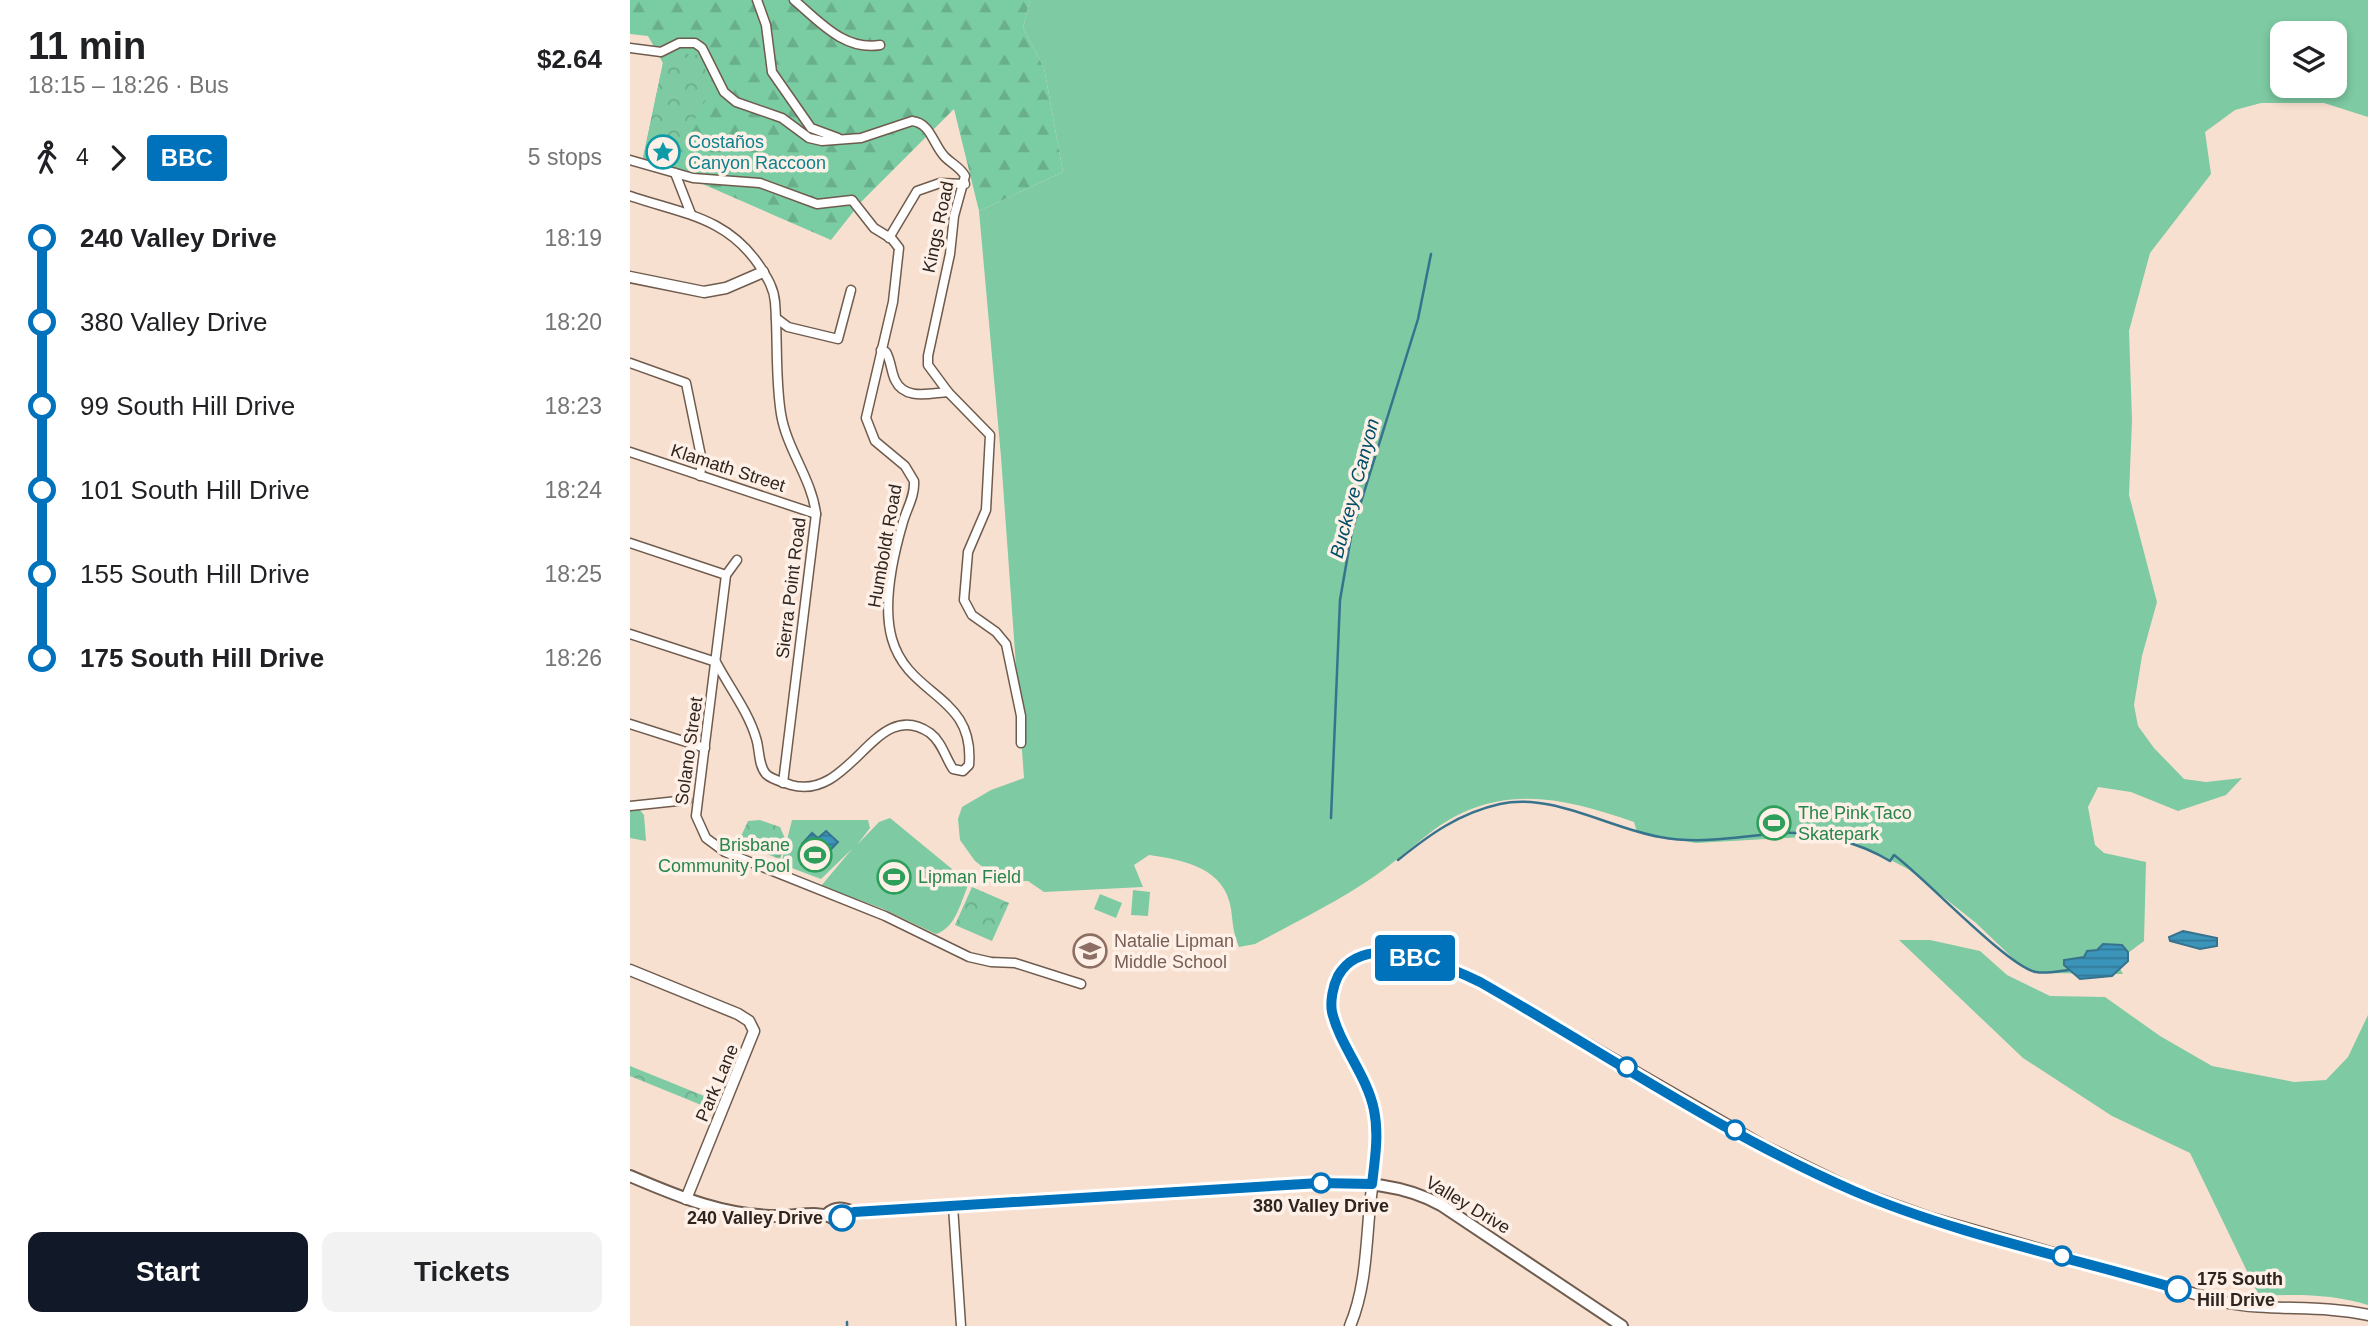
<!DOCTYPE html>
<meta charset="utf-8">
<style>
:root{--surface:#fff;--page:#f2f2f2;--text:#202124;--muted:#757577;--accent:#111827}
body{margin:0;font-family:Helvetica,sans-serif;background:var(--page);color:var(--text);height:100vh;display:flex;flex-direction:column;font-size:26px;white-space:nowrap}
*{box-sizing:border-box;margin:0}
p{font-size:23px;color:var(--muted)}
.icon{flex:none;width:38px;height:38px;fill:none;stroke:currentColor;stroke-width:2;stroke-linecap:round;stroke-linejoin:round}
.map{position:relative;flex:1;overflow:hidden}
.details{display:flex;flex-direction:column;background:var(--surface);width:630px}
.details>*{flex:none}
.badge{padding:0 14px;border-radius:5px;font-size:24px;line-height:46px}
.controls{position:absolute;left:1640px;top:21px;display:grid;gap:14px}
.controls a{display:grid;place-items:center;width:77px;height:77px;border-radius:14px;background:var(--surface);box-shadow:0 4px 10px #0003;font-size:35px}
.map>.badge{position:absolute;translate:-50% -50%;box-shadow:0 0 0 4px #fff}
.legs{display:flex;align-items:center;gap:10px;height:77px;padding:0 28px;font-size:23px}
.legs p{margin-inline-start:auto}
.summary{display:flex;align-items:center;justify-content:space-between;height:119px;padding:0 28px}
h1{font-size:38px;font-weight:700;line-height:52px}
.cta{display:flex;gap:14px;margin-top:auto;padding:14px 28px}
.cta a{flex:1;height:80px;border-radius:14px;background:var(--accent);color:#fff;font-size:28px;font-weight:700;line-height:80px;text-align:center}
.cta a+a{background:var(--page);color:var(--text)}
ul{padding:0 28px;list-style:none}
li{display:flex;align-items:center;gap:24px;height:84px;font-size:26px}
li i{display:grid;place-items:center;width:10px;height:100%;margin:0 9px;background:currentColor}
li i::after{content:'';width:18px;height:18px;margin:-9px;border:5px solid;border-radius:50%;background:var(--surface)}
li p{margin-inline-start:auto}
li:first-child i{background:linear-gradient(#0000 50%,currentColor 0)}
li:last-child i{background:linear-gradient(currentColor 50%,#0000 0)}
main{display:flex;flex:1;min-height:0}
.map>svg:first-child{display:block}
.green{fill:#7dcaa3;fill-rule:evenodd}
.forest{fill:url(#forest-firs)}
.park{fill:url(#park-crowns)}
.water{fill:url(#water-rules);stroke:#37738c;stroke-width:2}
.lines{fill:none;stroke-linecap:round;stroke-linejoin:round}
.stream{stroke:#37738c;stroke-width:2.5}
.minor-casing{stroke:#6f5c4e;stroke-width:11}
.tertiary-casing{stroke:#6f5c4e;stroke-width:13}
.secondary-casing{stroke:#6f5c4e;stroke-width:14}
.minor{stroke:#fff;stroke-width:8}
.tertiary{stroke:#fff;stroke-width:10}
.secondary{stroke:#fff;stroke-width:10}
.line-1-casing{stroke:#fff;stroke-width:16}
.line-1{stroke:#0072bc;stroke-width:10}
.stop-1-dot{fill:#fff;stroke:#0072bc;stroke-width:3.5}
.labels{text-anchor:middle;stroke-width:7;stroke-linejoin:round;paint-order:stroke}
.culture-label{font-size:18px;fill:#0d838f;stroke:#fef0e6;text-anchor:start}
.street-label{font-size:18px;fill:#2e2520;stroke:#fef0e6}
.leisure-label{font-size:18px;fill:#27864d;stroke:#fef0e6;text-anchor:start}
.education-label{font-size:18px;fill:#785e54;stroke:#fef0e6;text-anchor:start}
.stop-label{font-size:18px;font-weight:bold;fill:#2e2520;stroke:#fef0e6}
.water-label{font-size:19px;font-style:italic;fill:#004e68;stroke:#fef0e6}
</style>
<main>
<section class="details">
<div class="summary"><div><h1>11 min</h1><p>18:15 – 18:26 · Bus</p></div><b>$2.64</b></div>
<div class="legs"><svg class="icon" aria-label="walk" viewBox="0 0 24 24"><circle cx="13" cy="4" r="2"/><path d="M13 8l-2 6 4 7M11 14l-3 7M7 12l3-4h3l4 4"/></svg>4<svg class="icon" aria-label="forward" viewBox="0 0 24 24"><path d="M9 5l7 7-7 7"/></svg><b class="badge" style="background:#0072bc;color:#fff">BBC</b><p>5 stops</p></div>
<ul>
<li><i style="color:#0072bc"></i><b>240 Valley Drive</b><p>18:19</p></li>
<li><i style="color:#0072bc"></i><span>380 Valley Drive</span><p>18:20</p></li>
<li><i style="color:#0072bc"></i><span>99 South Hill Drive</span><p>18:23</p></li>
<li><i style="color:#0072bc"></i><span>101 South Hill Drive</span><p>18:24</p></li>
<li><i style="color:#0072bc"></i><span>155 South Hill Drive</span><p>18:25</p></li>
<li><i style="color:#0072bc"></i><b>175 South Hill Drive</b><p>18:26</p></li>
</ul>
<div class="cta"><a>Start</a><a>Tickets</a></div>
</section>
<div class="map">
<svg width="1738" height="1326" viewBox="0 0 1738 1326">
<defs>
<pattern id="forest-firs" width="22" height="20" patternUnits="userSpaceOnUse" patternTransform="scale(1.75)"><rect width="22" height="20" fill="#7acca3"/><path d="M5 1l3.5 6h-7zM16 11l3.5 6h-7z" fill="#6aaf8c"/></pattern>
<pattern id="park-crowns" width="20" height="18" patternUnits="userSpaceOnUse" patternTransform="scale(1.75)"><rect width="20" height="18" fill="#7dcaa3"/><path d="M2 6a3 3 0 1 1 6 0M12 15a3 3 0 1 1 6 0" fill="none" stroke="#6cad8c"/></pattern>
<pattern id="water-rules" width="6" height="5" patternUnits="userSpaceOnUse" patternTransform="scale(1.75)"><rect width="6" height="5" fill="#3b94ba"/><path d="M0 2.5h6" fill="none" stroke="#327997"/></pattern>
</defs>
<rect width="100%" height="100%" fill="#f8e0d0"/>
<!-- green -->
<g class="green">
<path d="M 400,0 L 1738,0 L 1738,117 L 1694,103 L 1631,103 L 1605,110 L 1575,132 L 1581,174 L 1520,253 L 1499,331 L 1502,420 L 1499,495 L 1527,602 L 1512,656 L 1504,705 L 1508,726 L 1524,748 L 1554,779 L 1576,782 L 1612,778 L 1596,795 L 1548,811 L 1501,792 L 1468,787 L 1458,807 L 1465,845 L 1474,853 L 1516,862 L 1514,941 L 1486,962 L 1493,974 L 1412,973 L 1391,966 L 1346,923 L 1278,869 L 1243,851 L 1215,843 L 1173,837 L 1066,843 L 1007,832 L 1004,822 C 934,798 871,782 805,829 C 784,845 764,863 742,878 C 705,903 664,923 625,944 L 609,947 C 603,933 603,924 601,909 C 595,868 554,860 519,855 L 504,865 L 513,887 L 414,892 L 398,881 L 371,881 L 345,861 L 330,840 L 328,819 L 332,807 L 361,790 L 394,778 L 371,457 L 349,211 L 433,172 L 414,68 L 393,28 ZM 1652,33 L 1704,33 L 1704,86 L 1652,86 Z"/>
<polygon points="9,809 14,815 16,841 0,838 0,810"/>
<path d="M 260,818 L 339,883 C 331,901 326,928 306,934 L 251,908 L 191,886 L 222,849 L 191,879 L 151,864 L 162,820 L 238,820 L 240,828 L 227,845 L 249,822 Z"/>
<polygon points="503,890 520,892 518,916 501,915"/>
<polygon points="470,894 492,903 486,918 464,909"/>
<path d="M 1269,940 L 1300,940 L 1350,951 L 1377,975 L 1420,996 L 1475,997 L 1530,1036 L 1582,1066 L 1664,1082 L 1696,1080 L 1718,1057 L 1738,1015 L 1738,1305 C 1702,1294 1667,1294 1629,1296 L 1560,1153 L 1482,1116 L 1393,1058 Z"/>
</g>
<!-- forest -->
<polygon class="forest" points="0,0 400,0 393,28 414,68 433,172 349,211 324,109 231,202 201,240 13,158 33,63 18,36 0,34"/>
<!-- park -->
<g class="park">
<polygon points="50,52 68,56 84,86 40,161 13,158 33,63"/>
<polygon points="130,820 150,827 156,841 150,859 108,843 118,821"/>
<polygon points="342,887 379,903 362,941 325,925"/>
<polygon points="0,1066 89,1102 86,1111 0,1076"/>
</g>
<!-- water -->
<g class="water">
<polygon points="196,831 208,842 190,861 172,844 182,833 188,838"/>
<polygon points="1553,931 1587,938 1587,946 1570,949 1540,941 1539,937"/>
<polygon points="1473,944 1492,945 1498,952 1498,961 1482,976 1450,979 1434,965 1434,960 1454,957 1457,951 1467,950"/>
</g>
<g class="lines">
<!-- stream -->
<g class="stream">
<polyline points="701,818 710,600 722,531 788,319 801,254"/>
<path d="M 768,860 C 799,835 829,813 870,804 C 921,792 981,829 1030,837 C 1073,845 1110,836 1152,833 C 1187,831 1230,843 1260,861 L 1264,855 C 1293,876 1378,967 1406,972 C 1416,974 1429,971 1439,970"/>
<polyline points="217,1326 217,1322"/>
</g>
<defs>
<g id="minor">
<polyline points="127,0 136,25 142,72 181,128 208,138"/>
<path d="M 164,0 C 189,21 214,51 250,45"/>
<path d="M 0,48 L 31,52 L 49,43 L 65,43 L 72,48 L 94,92 L 106,102 L 152,118 L 179,138 L 192,141 L 231,138 L 282,121 C 301,123 303,145 315,157 C 322,164 330,167 335,176 L 324,216 L 320,254 L 298,356 L 298,365 L 318,392"/>
<path d="M 0,160 L 63,178 L 130,183 L 187,204 L 222,200 L 244,228 L 262,239 L 269,248 L 263,302 L 236,418 L 245,441 L 275,466 L 284,481 C 285,496 277,508 273,522 C 263,556 252,604 262,639 C 279,698 345,694 339,765 L 333,771 L 323,769 C 315,757 312,742 300,733 C 245,695 222,802 161,785 C 153,782 142,780 136,774 C 128,765 130,750 126,738 C 118,711 99,687 86,662 L 0,634"/>
<polyline points="45,173 61,214"/>
<path d="M 0,196 C 53,214 98,217 131,268 C 138,279 144,289 145,302 C 148,339 145,377 151,414 C 157,450 182,479 186,514 L 153,783"/>
<polyline points="259,238 287,191 310,183 335,184"/>
<polyline points="146,318 158,327 208,339 221,290"/>
<path d="M 251,350 L 256,352 C 261,361 261,371 265,380 C 275,401 300,393 318,392 L 360,435 L 356,510 L 338,552 L 334,600 L 342,615 L 366,632 L 376,644 L 391,716 L 391,743"/>
<polyline points="0,363 56,383 72,461 70,476"/>
<polyline points="0,452 186,514"/>
<polyline points="0,543 96,575"/>
<polyline points="107,560 96,575 66,816 76,838 95,852 255,916 339,957 361,962 385,963 451,984"/>
<polyline points="0,724 75,748"/>
<polyline points="0,806 57,800"/>
<polyline points="323,1206 331,1326"/>
</g>
<g id="tertiary">
<polyline points="0,277 74,292 96,288 133,272"/>
<polyline points="0,970 108,1014 119,1021 124,1031 56,1199"/>
<path d="M 720,1326 C 736,1288 736,1246 740,1205 C 743,1176 750,1144 745,1115 C 739,1078 710,1048 702,1012 C 700,1001 703,986 708,976 C 734,929 815,965 850,982 L 1132,1145 L 1226,1191 L 1301,1218 L 1593,1302 C 1641,1312 1690,1304 1738,1315"/>
</g>
<g id="secondary">
<path d="M 0,1176 C 49,1197 97,1217 151,1216 C 168,1216 191,1210 204,1219 L 224,1212"/>
<path d="M 197,1214 C 206,1206 213,1208 224,1212 L 690,1183 C 732,1182 773,1184 811,1205 L 992,1326"/>
</g>
</defs>
<!-- minor casing -->
<use href="#minor" class="minor-casing"/>
<!-- tertiary casing -->
<use href="#tertiary" class="tertiary-casing"/>
<!-- secondary casing -->
<use href="#secondary" class="secondary-casing"/>
<!-- minor -->
<use href="#minor" class="minor"/>
<!-- tertiary -->
<use href="#tertiary" class="tertiary"/>
<!-- secondary -->
<use href="#secondary" class="secondary"/>
</g>
<g class="lines">
<defs>
<path id="line-1" d="M 212,1218 L 224,1212 L 690,1183 L 742,1184 C 745,1159 749,1134 744,1110 C 737,1075 710,1046 702,1012 C 700,1001 703,986 708,976 C 734,929 815,965 850,982 C 971,1051 1096,1136 1224,1191 C 1325,1234 1443,1258 1548,1289"/>
</defs>
<!-- line-1 casing -->
<use href="#line-1" class="line-1-casing"/>
<!-- line-1 -->
<use href="#line-1" class="line-1"/>
</g>
<!-- icons -->
<defs>
<symbol id="sight-ring" viewBox="-11 -11 22 22"><circle r="9.5" fill="#fef0e6" stroke="#0f9aa8" stroke-width="1.5"/><path d="M0-6L1.8-2.2L6-1.7L2.9 1.2L3.7 5.4L0 3.3L-3.7 5.4L-2.9 1.2L-6-1.7L-1.8-2.2Z" fill="#0f9aa8"/></symbol>
<symbol id="stadium-ring" viewBox="-11 -11 22 22"><circle r="9.5" fill="#fef0e6" stroke="#2e9e5b" stroke-width="1.5"/><path d="M0-5a6.5 5 0 1 0 0 10a6.5 5 0 1 0 0-10ZM-3.5-1.8h7v3.6h-7Z" fill="#2e9e5b"/></symbol>
<symbol id="school-ring" viewBox="-11 -11 22 22"><circle r="9.5" fill="#fef0e6" stroke="#8d6e63" stroke-width="1.5"/><path d="M0-5L7-2L0 1L-7-2ZM-4 1L0 2.5L4 1V4Q0 6-4 4Z" fill="#8d6e63"/></symbol>
</defs>
<g fill-rule="evenodd">
<use href="#sight-ring" x="14" y="133" width="38" height="38"/>
<use href="#stadium-ring" x="1125" y="804" width="38" height="38"/>
<use href="#stadium-ring" x="166" y="836" width="38" height="38"/>
<use href="#stadium-ring" x="245" y="858" width="38" height="38"/>
<use href="#school-ring" x="441" y="932" width="38" height="38"/>
</g>
<!-- markers -->
<g class="stop-1-dot">
<circle cx="997" cy="1067" r="9"/>
<circle cx="1105" cy="1130" r="9"/>
<circle cx="691" cy="1183" r="9"/>
<circle cx="212" cy="1218" r="12"/>
<circle cx="1432" cy="1256" r="9"/>
<circle cx="1548" cy="1289" r="12"/>
</g>
<g class="labels">
<!-- culture labels -->
<g class="culture-label">
<text x="58" y="148">Costaños<tspan x="58" dy="21">Canyon Raccoon</tspan></text>
</g>
<!-- street labels -->
<g class="street-label">
<text transform="translate(308 227) rotate(-78)" y="6">Kings Road</text>
<text transform="translate(98 468) rotate(18)" y="6">Klamath Street</text>
<text transform="translate(255 546) rotate(-80)" y="6">Humboldt Road</text>
<text transform="translate(161 588) rotate(-83)" y="6">Sierra Point Road</text>
<text transform="translate(59 751) rotate(-82)" y="6">Solano Street</text>
<text transform="translate(87 1083) rotate(-67)" y="6">Park Lane</text>
<text transform="translate(838 1205) rotate(31)" y="6">Valley Drive</text>
</g>
<!-- leisure labels -->
<g class="leisure-label">
<text x="1168" y="819">The Pink Taco<tspan x="1168" dy="21">Skatepark</tspan></text>
<text x="160" y="851" text-anchor="end">Brisbane<tspan x="160" dy="21">Community Pool</tspan></text>
<text x="288" y="883">Lipman Field</text>
</g>
<!-- education labels -->
<g class="education-label">
<text x="484" y="947">Natalie Lipman<tspan x="484" dy="21">Middle School</tspan></text>
</g>
<!-- stop labels -->
<g class="stop-label">
<text x="691" y="1212">380 Valley Drive</text>
<text x="193" y="1224" text-anchor="end">240 Valley Drive</text>
<text x="1567" y="1285" text-anchor="start">175 South<tspan x="1567" dy="21">Hill Drive</tspan></text>
</g>
<!-- water labels -->
<g class="water-label">
<text transform="translate(724 488) rotate(-75)" y="7">Buckeye Canyon</text>
</g>
</g>
</svg>
<div class="controls">
<a><svg class="icon" aria-label="layers" viewBox="0 0 24 24"><path d="M12 4l9 5-9 5-9-5zM3 14l9 5 9-5"/></svg></a>
</div>
<b class="badge" style="left:785px;top:958px;background:#0072bc;color:#fff">BBC</b>
</div>
</main>
